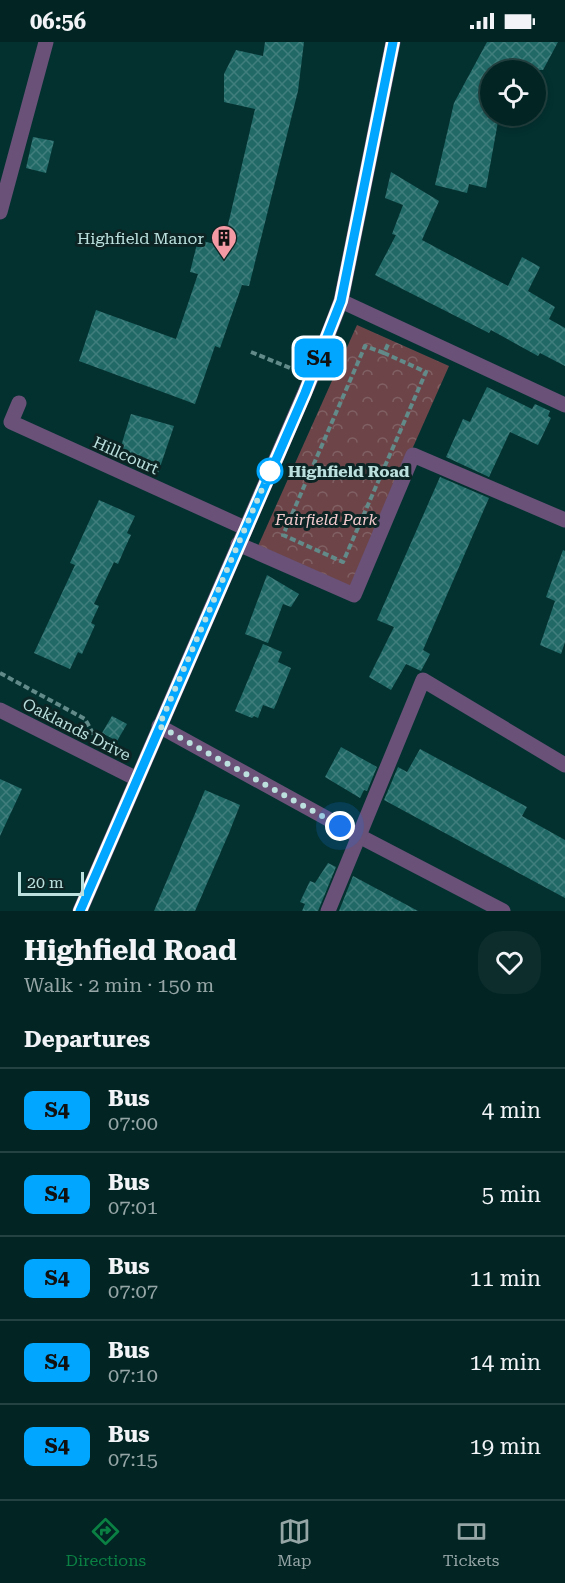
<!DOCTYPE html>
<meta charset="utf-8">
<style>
:root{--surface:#022524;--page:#0c2d2c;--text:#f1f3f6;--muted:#96a5a6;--line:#234241;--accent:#0b8043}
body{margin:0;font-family:"Roboto Serif",serif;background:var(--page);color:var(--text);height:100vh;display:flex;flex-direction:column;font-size:22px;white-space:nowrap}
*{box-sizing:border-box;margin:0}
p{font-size:20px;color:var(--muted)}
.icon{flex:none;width:33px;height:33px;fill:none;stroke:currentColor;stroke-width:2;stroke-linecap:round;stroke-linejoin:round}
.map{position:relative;height:869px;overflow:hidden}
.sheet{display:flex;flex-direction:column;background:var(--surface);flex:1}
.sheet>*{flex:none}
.badge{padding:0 12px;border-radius:9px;font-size:21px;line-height:39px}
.controls{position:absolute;left:480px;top:18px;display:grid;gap:12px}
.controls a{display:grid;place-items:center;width:66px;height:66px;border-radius:50%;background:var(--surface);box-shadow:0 3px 9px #0003,0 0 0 2px var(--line);font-size:30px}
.scale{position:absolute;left:18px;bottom:15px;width:66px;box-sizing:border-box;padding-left:6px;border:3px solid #bbe0de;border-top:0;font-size:16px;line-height:21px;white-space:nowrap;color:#bbe0de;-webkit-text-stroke:4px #0c2524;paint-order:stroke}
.you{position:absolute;width:30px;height:30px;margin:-15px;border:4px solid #fff;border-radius:50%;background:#1a73e8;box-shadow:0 0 0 9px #1a73e833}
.map>.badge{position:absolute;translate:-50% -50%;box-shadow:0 0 0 3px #fff}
h2{padding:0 24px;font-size:22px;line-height:54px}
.round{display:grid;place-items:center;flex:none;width:63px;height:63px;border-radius:24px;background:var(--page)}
.overview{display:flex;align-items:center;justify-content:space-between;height:102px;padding:0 24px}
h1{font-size:28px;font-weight:700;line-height:45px}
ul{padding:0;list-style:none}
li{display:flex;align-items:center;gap:18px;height:84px;padding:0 24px;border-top:2px solid var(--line)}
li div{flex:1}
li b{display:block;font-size:22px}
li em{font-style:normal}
li .badge{min-width:66px;font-weight:700;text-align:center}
.status{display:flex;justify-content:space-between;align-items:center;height:42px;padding:0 30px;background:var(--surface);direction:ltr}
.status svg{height:16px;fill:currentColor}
.tab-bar{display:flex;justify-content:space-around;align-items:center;height:84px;border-top:2px solid var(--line);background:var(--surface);font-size:16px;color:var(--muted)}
.tab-bar a{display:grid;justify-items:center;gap:3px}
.tab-bar .active{color:var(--accent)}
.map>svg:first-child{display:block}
.park{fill:url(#park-crowns)}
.building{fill:url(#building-cross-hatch)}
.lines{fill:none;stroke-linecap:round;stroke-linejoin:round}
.path{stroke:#618a89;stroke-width:4;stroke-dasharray:6 3;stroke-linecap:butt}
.minor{stroke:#695177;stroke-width:15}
.line-casing{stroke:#fff;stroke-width:14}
.line{stroke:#00a6ff;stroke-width:9}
.walk{stroke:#bbe0de;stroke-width:6;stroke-dasharray:0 10.8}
.stop-dot{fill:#fff;stroke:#00a6ff;stroke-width:3}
.labels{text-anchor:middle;stroke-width:6;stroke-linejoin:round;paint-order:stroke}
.poi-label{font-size:16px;fill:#bbe0de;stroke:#0c2524;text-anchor:end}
.street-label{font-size:16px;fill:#bbe0de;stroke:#0c2524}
.stop-label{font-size:16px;font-weight:bold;fill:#bbe0de;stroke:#0c2524;text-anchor:start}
.park-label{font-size:16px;font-style:italic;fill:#f2c9cc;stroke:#0c2524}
</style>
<div class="status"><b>06:56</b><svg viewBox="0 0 49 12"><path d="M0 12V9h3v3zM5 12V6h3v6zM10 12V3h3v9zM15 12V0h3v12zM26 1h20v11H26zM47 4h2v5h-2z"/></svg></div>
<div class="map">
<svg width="565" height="869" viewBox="0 0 565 869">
<defs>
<pattern id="park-crowns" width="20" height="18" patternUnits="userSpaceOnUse" patternTransform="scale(1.5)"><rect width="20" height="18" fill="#6d4549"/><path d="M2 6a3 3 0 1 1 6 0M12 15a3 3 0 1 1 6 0" fill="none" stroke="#806063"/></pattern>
<pattern id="building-cross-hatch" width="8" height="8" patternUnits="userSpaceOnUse" patternTransform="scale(1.5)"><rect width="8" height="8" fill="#216967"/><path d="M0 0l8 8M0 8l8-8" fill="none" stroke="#3f7e7c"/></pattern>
</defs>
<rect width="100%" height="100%" fill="#033130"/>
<!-- park -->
<polygon class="park" points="357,283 449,324 351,545 258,504"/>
<!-- building -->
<g class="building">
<polygon points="265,0 304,0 298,49 249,244 242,243 220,306 215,304 195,362 79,319 96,268 176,297 198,232 190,230 198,198 223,204 255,67 224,60 224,32 236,8 263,14"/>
<polygon points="487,0 558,0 543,28 490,28 490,74 499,74 486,146 469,142 467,151 435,143 454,61"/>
<polygon points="33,95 54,99 46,131 26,126"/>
<polygon points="391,130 439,159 422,198 508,244 522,215 540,225 528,249 555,265 549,277 565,286 565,324 540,311 538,314 491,288 489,291 375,233 396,193 392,192 403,163 385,156"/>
<polygon points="487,345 532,367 535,362 550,369 548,374 551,376 538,403 510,390 489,435 446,415 463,377 470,380"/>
<polygon points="131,372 174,384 157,434 117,417"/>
<polygon points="440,435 489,456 423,608 430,612 421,629 406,622 391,648 369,635 394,585 377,578"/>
<polygon points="99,458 135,474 127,491 131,493 124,508 118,522 114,520 94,562 99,564 91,581 95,583 82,612 78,610 70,627 34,611 75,523 70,521"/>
<polygon points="563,508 565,509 565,600 561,612 540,603 555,559 546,555"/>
<polygon points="267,533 299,552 291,565 283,562 268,601 245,592"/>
<polygon points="263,602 282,610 278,620 291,626 274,667 263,663 258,676 254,674 252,676 235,669"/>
<polygon points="112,674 127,682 117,699 102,691"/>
<polygon points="341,705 377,725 367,749 364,748 360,756 325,735"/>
<polygon points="420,707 527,765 522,774 565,798 565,856 384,758 398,725 407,730"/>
<polygon points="0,737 22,747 0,794"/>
<polygon points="205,748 240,763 229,791 195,869 154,869"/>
<polygon points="328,821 336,825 318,869 302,869 305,862 300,860 310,839 315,841"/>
<polygon points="353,834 418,869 339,869"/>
</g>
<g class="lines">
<!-- path -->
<g class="path">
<polyline points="251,310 295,328"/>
<polyline points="384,311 365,304 283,493 343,520 426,330 384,311 389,300"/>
<polyline points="0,631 85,677 96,697"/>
</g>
<!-- minor -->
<g class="minor">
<polyline points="0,170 46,0"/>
<polyline points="341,259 565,363"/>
<polyline points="19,361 11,380 245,486"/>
<polyline points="238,502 354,553 413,413 565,478"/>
<polyline points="0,668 137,737"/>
<polyline points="159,684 359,794 503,869"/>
<polyline points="80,869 312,334 341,259 393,0"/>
<polyline points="328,869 423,638 565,723"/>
</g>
</g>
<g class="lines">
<defs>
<polyline id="line" points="80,869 305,351 341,259 393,0"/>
</defs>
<!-- line casing -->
<use href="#line" class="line-casing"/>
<!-- line -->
<use href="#line" class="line"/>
<!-- walk -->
<polyline class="walk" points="270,429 159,684 340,784"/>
</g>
<!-- icons -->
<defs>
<symbol id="building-pin" viewBox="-11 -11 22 30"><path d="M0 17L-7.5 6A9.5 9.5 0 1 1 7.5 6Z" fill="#f49aa4" stroke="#0c2524"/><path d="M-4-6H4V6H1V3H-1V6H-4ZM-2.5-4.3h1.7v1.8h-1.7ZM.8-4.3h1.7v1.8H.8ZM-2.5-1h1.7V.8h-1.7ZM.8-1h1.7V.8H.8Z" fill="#111"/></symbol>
</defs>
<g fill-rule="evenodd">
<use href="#building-pin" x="209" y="181" width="30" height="40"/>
</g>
<!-- markers -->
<circle class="stop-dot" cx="270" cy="429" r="12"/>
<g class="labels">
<!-- poi labels -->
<g class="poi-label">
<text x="204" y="202">Highfield Manor</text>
</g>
<!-- street labels -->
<g class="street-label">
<text transform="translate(126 413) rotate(24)" y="6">Hillcourt</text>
<text transform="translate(77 687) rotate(27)" y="6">Oaklands Drive</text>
</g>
<!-- stop labels -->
<g class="stop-label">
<text x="288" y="435">Highfield Road</text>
</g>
<!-- park labels -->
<g class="park-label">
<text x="326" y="483">Fairfield Park</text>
</g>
</g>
</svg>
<div class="controls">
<a><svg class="icon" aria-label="locate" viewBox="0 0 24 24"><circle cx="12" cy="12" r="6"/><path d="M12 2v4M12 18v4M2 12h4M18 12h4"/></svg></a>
</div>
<div class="scale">20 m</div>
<div class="you" style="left:340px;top:784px"></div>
<b class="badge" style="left:319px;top:316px;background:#00a6ff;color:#111">S4</b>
</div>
<section class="sheet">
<div class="overview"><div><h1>Highfield Road</h1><p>Walk · 2 min · 150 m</p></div><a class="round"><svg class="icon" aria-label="heart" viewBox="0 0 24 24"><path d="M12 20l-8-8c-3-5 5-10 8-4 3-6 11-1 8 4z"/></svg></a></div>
<h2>Departures</h2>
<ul>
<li><span class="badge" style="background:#00a6ff;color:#111">S4</span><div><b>Bus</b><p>07:00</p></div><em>4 min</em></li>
<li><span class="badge" style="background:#00a6ff;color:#111">S4</span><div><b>Bus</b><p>07:01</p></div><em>5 min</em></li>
<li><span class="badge" style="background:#00a6ff;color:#111">S4</span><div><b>Bus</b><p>07:07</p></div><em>11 min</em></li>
<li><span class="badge" style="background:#00a6ff;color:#111">S4</span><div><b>Bus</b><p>07:10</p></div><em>14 min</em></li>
<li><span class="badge" style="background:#00a6ff;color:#111">S4</span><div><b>Bus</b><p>07:15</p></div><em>19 min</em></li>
</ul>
</section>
<nav class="tab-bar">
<a class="active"><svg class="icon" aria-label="directions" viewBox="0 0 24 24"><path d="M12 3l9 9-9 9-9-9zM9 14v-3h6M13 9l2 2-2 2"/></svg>Directions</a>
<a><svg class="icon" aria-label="map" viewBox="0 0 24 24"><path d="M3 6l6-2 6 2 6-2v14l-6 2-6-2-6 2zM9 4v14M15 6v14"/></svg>Map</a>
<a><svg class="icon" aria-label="tickets" viewBox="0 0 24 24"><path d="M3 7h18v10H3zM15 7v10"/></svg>Tickets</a>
</nav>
